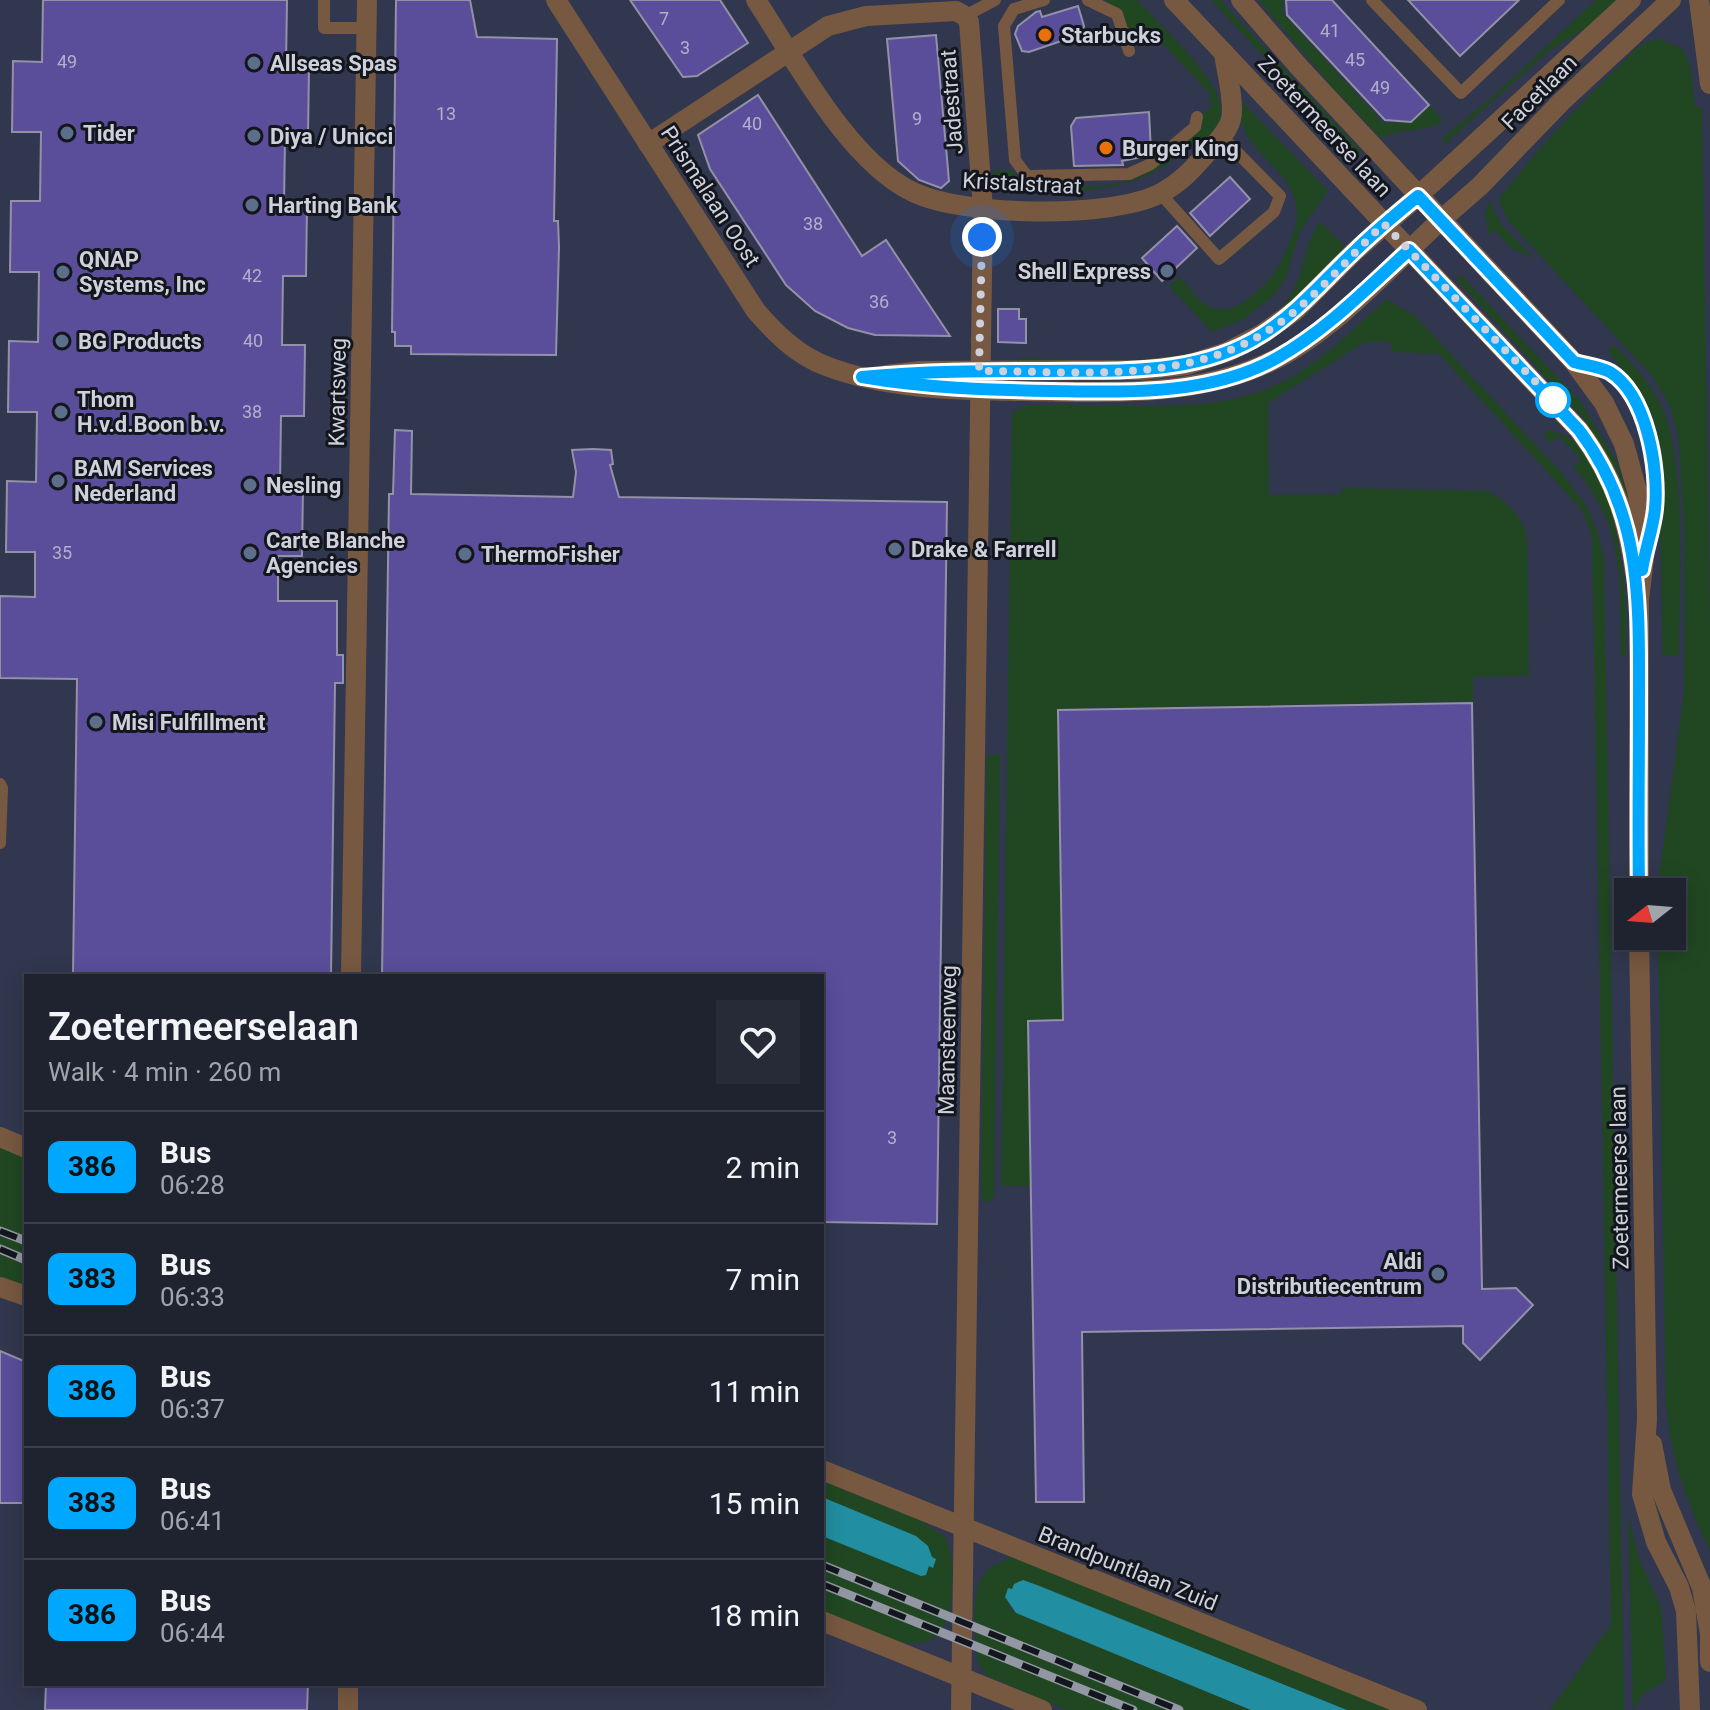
<!DOCTYPE html>
<meta charset="utf-8">
<style>
:root{--surface:#1f222f;--page:#272a37;--text:#f1f3f6;--muted:#a1a4aa;--line:#3c3f4b}
body{margin:0;font-family:Roboto,sans-serif;background:var(--page);color:var(--text);height:100vh;display:flex;flex-direction:column;font-size:30px;white-space:nowrap}
*{box-sizing:border-box;margin:0}
p{font-size:26px;color:var(--muted)}
.icon{flex:none;width:44px;height:44px;fill:none;stroke:currentColor;stroke-width:2;stroke-linecap:round;stroke-linejoin:round}
.map{position:relative;flex:1;overflow:hidden}
.panel{position:absolute;left:24px;top:974px;width:800px;height:712px;display:flex;flex-direction:column;background:var(--surface);border-radius:0px;box-shadow:0 4px 20px #0003,0 0 0 2px var(--line)}
.panel>*{flex:none}
.badge{padding:0 16px;border-radius:12px;font-size:28px;line-height:52px}
.needle{width:52px;rotate:253deg}
.tools{position:absolute;left:1614px;top:878px;display:grid;gap:16px}
.tools a{display:grid;place-items:center;width:72px;height:72px;border-radius:0px;background:var(--surface);box-shadow:0 4px 20px #0003,0 0 0 2px var(--line);font-size:40px}
.you{position:absolute;width:40px;height:40px;margin:-20px;border:6px solid #fff;border-radius:50%;background:#1a73e8;box-shadow:0 0 0 12px #1a73e833}
.map>.badge{position:absolute;translate:-50% -50%;box-shadow:0 0 0 4px #fff}
.round{display:grid;place-items:center;flex:none;width:84px;height:84px;border-radius:0px;background:var(--page)}
.headline{display:flex;align-items:center;justify-content:space-between;height:136px;padding:0 24px}
h1{font-size:38px;font-weight:600;line-height:60px}
ul{padding:0;list-style:none}
li{display:flex;align-items:center;gap:24px;height:112px;padding:0 24px;border-top:2px solid var(--line)}
li div{flex:1}
li b{display:block;font-size:30px}
li em{font-style:normal}
li .badge{min-width:88px;font-weight:700;text-align:center}
.map>svg:first-child{display:block}
.built{fill:#31374e;fill-rule:evenodd}
.green{fill:#204722}
.water{fill:#218fa1}
.building{fill:#5a4e9b;stroke:#9391a8;stroke-width:2}
.lines{fill:none;stroke-linecap:round;stroke-linejoin:round}
.service{stroke:#775841;stroke-width:12}
.minor{stroke:#775841;stroke-width:20}
.tertiary{stroke:#775841;stroke-width:20}
.rail-casing{stroke:#9397a4;stroke-width:9}
.rail{stroke:#14161e;stroke-width:6;stroke-dasharray:18;stroke-linecap:butt}
.line-casing{stroke:#fff;stroke-width:18}
.line{stroke:#00a7ff;stroke-width:12}
.walk{stroke:#ced1dc;stroke-width:8;stroke-dasharray:0 14.4}
.food-dot{fill:#e8710a;stroke:#14161e;stroke-width:3}
.service-dot{fill:#5c6f8a;stroke:#14161e;stroke-width:3}
.stop-dot{fill:#fff;stroke:#00a7ff;stroke-width:4}
.labels{text-anchor:middle;stroke-width:6;stroke-linejoin:round;paint-order:stroke}
.number-label{font-size:18px;fill:#b1b0cc}
.poi-label{font-size:22px;font-weight:bold;fill:#ced1dc;stroke:#14161e;text-anchor:start}
.street-label{font-size:22px;fill:#ced1dc;stroke:#14161e}
</style>
<div class="map">
<svg width="1710" height="1710" viewBox="0 0 1710 1710">
<rect width="100%" height="100%" fill="#292e3f"/>
<!-- built -->
<path class="built" d="M 0,0 L 1710,0 L 1710,1710 L 0,1710 ZM 1628,892 L 1672,892 L 1672,936 L 1628,936 ZM 26,976 L 822,976 L 822,1684 L 26,1684 Z"/>
<!-- green -->
<g class="green">
<path d="M 1105,0 L 1137,0 C 1158,23 1224,81 1221,113 C 1220,124 1209,136 1202,145 L 1197,140 C 1134,200 1081,191 1000,190 L 992,171 L 1012,170 C 1024,189 1043,181 1062,182 C 1069,182 1074,185 1080,186 C 1137,190 1165,162 1203,126 L 1201,116 L 1213,105 L 1208,99 L 1211,95 L 1146,26 L 1131,38 L 1120,11 Z"/>
<polygon points="1211,0 1220,0 1362,152 1357,157"/>
<path d="M 1259,0 L 1283,0 L 1283,14 L 1383,123 L 1411,123 L 1430,106 L 1443,121 C 1424,134 1401,126 1382,139 L 1334,89 Z"/>
<polygon points="1596,0 1621,0 1586,28 1550,50 1445,144 1442,138 1489,100"/>
<path d="M 1660,39 L 1684,50 L 1691,70 L 1695,107 L 1702,108 L 1710,626 L 1710,1551 C 1687,1503 1671,1459 1666,1406 L 1658,936 L 1672,936 L 1672,892 L 1657,892 L 1684,692 L 1685,542 L 1678,435 L 1670,406 L 1653,377 L 1509,222 L 1498,200 C 1540,145 1587,97 1636,49 L 1646,42 Z"/>
<path d="M 1241,101 L 1328,191 L 1300,231 L 1286,277 L 1275,294 L 1244,319 L 1212,332 L 1169,286 L 1180,277 C 1193,292 1205,313 1227,309 C 1245,306 1264,286 1275,272 C 1282,262 1286,251 1291,239 C 1320,170 1232,162 1241,101 Z"/>
<polygon points="1489,201 1502,225 1534,258 1511,248 1495,230 1489,235 1485,214"/>
<path d="M 1320,222 L 1344,246 L 1341,255 C 1330,269 1315,281 1302,294 C 1213,377 1140,369 1027,367 L 1016,365 L 1018,358 C 1098,360 1238,374 1290,296 C 1305,273 1304,242 1320,222 Z"/>
<polygon points="1461,275 1580,401 1615,458 1630,500 1627,503 1586,421 1456,279"/>
<path d="M 1387,299 L 1416,317 L 1560,471 L 1586,505 L 1597,531 L 1604,558 L 1624,1710 L 1550,1710 L 1611,1625 L 1592,535 L 1581,509 L 1439,354 L 1393,352 L 1390,342 L 1365,342 L 1268,403 L 1269,495 L 1341,494 L 1342,488 L 1486,491 C 1504,498 1522,516 1527,536 L 1529,676 L 1473,677 L 1473,701 L 1057,709 L 1062,1019 L 1028,1020 L 1030,1186 L 1001,1186 L 1012,413 L 1027,406 L 1044,405 C 1128,401 1222,421 1297,374 C 1330,353 1358,325 1387,299 Z"/>
<path d="M 1615,345 C 1631,363 1649,381 1660,403 C 1688,460 1679,589 1679,655 L 1663,655 L 1658,445 L 1639,391 L 1608,351 Z"/>
<path d="M 1550,430 C 1557,433 1566,435 1572,440 C 1621,484 1628,594 1626,656 L 1621,656 C 1619,579 1627,528 1573,467 L 1581,459 L 1558,436 L 1550,443 L 1543,435 Z"/>
<polygon points="1000,754 994,1197 987,1203 983,1201 981,1194 987,755"/>
<polygon points="0,1148 26,1158 26,1171 20,1183 26,1187 26,1288 0,1278"/>
<path d="M 822,1481 L 919,1520 L 944,1536 C 955,1555 952,1577 951,1598 C 946,1680 864,1629 822,1612 Z"/>
<polygon points="1628,1516 1639,1558 1661,1608 1666,1680 1643,1694 1633,1710"/>
<polygon points="1011,1557 1024,1559 1397,1710 1347,1710 1023,1580 1008,1598 1011,1609 1016,1613 1251,1710 1066,1710 986,1675 978,1663 976,1649 974,1611 978,1584 989,1568"/>
</g>
<!-- water -->
<g class="water">
<polygon points="822,1497 916,1536 928,1546 932,1557 936,1559 933,1568 929,1566 926,1575 921,1576 822,1536"/>
<polygon points="1023,1580 1037,1585 1347,1710 1251,1710 1016,1613 1005,1597 1008,1588 1012,1589 1014,1584"/>
</g>
<!-- building -->
<g class="building">
<polygon points="43,0 287,0 286,65 309,66 308,136 285,136 284,205 307,205 306,276 283,276 282,345 305,345 304,416 281,416 280,485 303,485 302,556 278,556 278,601 337,601 337,655 343,655 343,683 335,683 331,976 73,976 77,679 0,678 0,596 35,597 35,552 6,552 7,481 36,482 37,412 8,412 9,341 38,342 39,272 10,272 11,201 40,201 41,132 12,132 13,61 42,62"/>
<polygon points="396,0 470,0 477,37 557,39 554,221 558,221 559,247 556,355 411,354 411,346 395,346 395,332 392,332"/>
<polygon points="630,0 720,0 748,43 697,76 683,77"/>
<polygon points="1286,0 1332,0 1429,105 1411,122 1385,120 1287,15"/>
<polygon points="1408,0 1519,0 1460,56"/>
<polygon points="1078,6 1084,26 1082,34 1029,52 1022,51 1015,34 1018,26 1036,12 1040,11 1042,17"/>
<polygon points="936,35 949,181 941,188 919,180 898,161 887,39"/>
<polygon points="758,95 862,256 886,240 950,336 875,335 848,328 815,311 786,285 710,169 698,135"/>
<polygon points="1149,112 1151,152 1146,156 1122,161 1123,165 1074,166 1071,126 1076,118"/>
<polygon points="1230,177 1250,199 1210,236 1190,213"/>
<polygon points="1177,226 1197,248 1162,281 1142,258"/>
<polygon points="998,309 1019,309 1019,319 1026,319 1026,343 998,342"/>
<polygon points="395,430 412,431 411,494 573,497 576,472 572,450 593,449 611,450 613,464 610,465 619,497 947,502 937,1224 822,1222 822,976 382,976 389,494 393,494"/>
<polygon points="1472,703 1482,1289 1516,1288 1533,1305 1480,1360 1463,1343 1463,1326 1082,1332 1084,1502 1036,1502 1028,1021 1063,1020 1058,710"/>
<polygon points="0,1351 26,1362 26,1503 0,1503"/>
<polygon points="46,1684 308,1684 307,1710 45,1710"/>
</g>
<g class="lines">
<!-- service -->
<g class="service">
<polyline points="324,0 324,28 367,28"/>
<polyline points="1044,0 1014,9 1004,26 1015,160 1027,176 1129,174 1151,164 1195,127 1197,117"/>
<polyline points="1088,0 1117,14 1129,51"/>
<polyline points="1372,0 1461,93 1559,0"/>
<polyline points="965,16 995,0"/>
<polyline points="1160,193 1219,259 1274,212 1280,196 1222,137"/>
<path d="M 1574,362 C 1585,365 1600,367 1610,372 C 1655,399 1661,489 1648,534"/>
<polyline points="0,784 2,788 0,843"/>
</g>
<!-- minor -->
<g class="minor">
<path d="M 756,0 C 795,59 847,159 911,191 C 961,217 1112,219 1161,193 C 1180,183 1193,169 1207,153 C 1215,144 1228,132 1231,119 C 1235,104 1226,69 1224,53"/>
<polyline points="1699,0 1710,84"/>
<polyline points="648,144 828,26 866,16 956,11 965,16 969,22 983,209 961,1710"/>
<polyline points="1418,196 1631,0"/>
<polyline points="1441,220 1480,186 1561,102 1671,0"/>
<polyline points="351,976 367,0"/>
<polyline points="0,1137 26,1148"/>
<polyline points="0,1287 26,1296"/>
<polyline points="822,1470 1417,1710"/>
<polyline points="822,1621 1042,1710"/>
<polyline points="348,1684 348,1710"/>
</g>
<!-- tertiary -->
<g class="tertiary">
<path d="M 556,0 L 756,311 C 776,334 797,355 826,366 C 889,390 958,390 1024,391 C 1109,392 1196,398 1274,360 C 1335,330 1391,266 1441,220"/>
<path d="M 1174,0 L 1579,430 C 1613,475 1627,517 1635,573"/>
<polyline points="1241,0 1300,68 1574,362 1604,403 1624,444 1637,491 1646,541 1639,600 1639,892"/>
<polyline points="886,375 920,371 1142,370 1187,365 1227,352 1262,334 1296,310 1354,252 1418,196"/>
<polyline points="1639,936 1647,1419 1642,1494 1656,1542 1679,1587 1686,1611 1690,1710"/>
<polyline points="1652,1444 1661,1490 1702,1588 1710,1634 1710,1662"/>
</g>
<defs>
<g id="rail">
<polyline points="0,1231 26,1241"/>
<polyline points="0,1249 26,1260"/>
<polyline points="822,1565 1179,1710"/>
<polyline points="822,1584 1133,1710"/>
</g>
</defs>
<!-- rail casing -->
<use href="#rail" class="rail-casing"/>
<!-- rail -->
<use href="#rail" class="rail"/>
</g>
<g class="lines">
<defs>
<path id="line" d="M 1639,892 C 1638,829 1639,766 1639,703 C 1639,602 1643,515 1579,430 L 1409,250 C 1367,288 1327,330 1277,358 C 1209,396 1126,392 1051,391 C 987,390 925,388 862,377 C 923,371 983,371 1045,371 C 1120,370 1198,376 1263,334 C 1298,312 1324,280 1354,252 C 1374,232 1396,214 1418,196 L 1574,362 C 1585,365 1600,367 1610,372 C 1647,395 1659,469 1655,509 C 1653,529 1645,550 1642,570"/>
</defs>
<!-- line casing -->
<use href="#line" class="line-casing"/>
<!-- line -->
<use href="#line" class="line"/>
<!-- walk -->
<path class="walk" d="M 982,237 L 979,371 C 1073,371 1177,384 1261,335 C 1308,308 1344,261 1384,224 L 1553,400"/>
</g>
<!-- markers -->
<g class="food-dot">
<circle cx="1045" cy="35" r="8"/>
<circle cx="1106" cy="148" r="8"/>
</g>
<g class="service-dot">
<circle cx="254" cy="63" r="8"/>
<circle cx="67" cy="133" r="8"/>
<circle cx="254" cy="136" r="8"/>
<circle cx="252" cy="205" r="8"/>
<circle cx="1167" cy="271" r="8"/>
<circle cx="63" cy="272" r="8"/>
<circle cx="62" cy="341" r="8"/>
<circle cx="61" cy="412" r="8"/>
<circle cx="58" cy="481" r="8"/>
<circle cx="250" cy="485" r="8"/>
<circle cx="895" cy="549" r="8"/>
<circle cx="250" cy="553" r="8"/>
<circle cx="465" cy="554" r="8"/>
<circle cx="96" cy="722" r="8"/>
<circle cx="1438" cy="1274" r="8"/>
</g>
<circle class="stop-dot" cx="1553" cy="400" r="16"/>
<g class="labels">
<!-- number labels -->
<g class="number-label">
<text x="664" y="25">7</text>
<text x="1330" y="37">41</text>
<text x="685" y="54">3</text>
<text x="1355" y="66">45</text>
<text x="67" y="68">49</text>
<text x="1380" y="94">49</text>
<text x="446" y="120">13</text>
<text x="917" y="125">9</text>
<text x="752" y="130">40</text>
<text x="813" y="230">38</text>
<text x="252" y="282">42</text>
<text x="879" y="308">36</text>
<text x="253" y="347">40</text>
<text x="252" y="418">38</text>
<text x="62" y="559">35</text>
<text x="892" y="1144">3</text>
</g>
<!-- poi labels -->
<g class="poi-label">
<text x="1061" y="43">Starbucks</text>
<text x="270" y="71">Allseas Spas</text>
<text x="83" y="141">Tider</text>
<text x="270" y="144">Diya / Unicci</text>
<text x="1122" y="156">Burger King</text>
<text x="268" y="213">Harting Bank</text>
<text x="79" y="267">QNAP<tspan x="79" dy="25">Systems, Inc</tspan></text>
<text x="1151" y="279" text-anchor="end">Shell Express</text>
<text x="78" y="349">BG Products</text>
<text x="77" y="407">Thom<tspan x="77" dy="25">H.v.d.Boon b.v.</tspan></text>
<text x="74" y="476">BAM Services<tspan x="74" dy="25">Nederland</tspan></text>
<text x="266" y="493">Nesling</text>
<text x="266" y="548">Carte Blanche<tspan x="266" dy="25">Agencies</tspan></text>
<text x="911" y="557">Drake &amp; Farrell</text>
<text x="481" y="562">ThermoFisher</text>
<text x="112" y="730">Misi Fulfillment</text>
<text x="1422" y="1269" text-anchor="end">Aldi<tspan x="1422" dy="25">Distributiecentrum</tspan></text>
</g>
<!-- street labels -->
<g class="street-label">
<text transform="translate(1539 92) rotate(-45)" y="8">Facetlaan</text>
<text transform="translate(951 102) rotate(-94)" y="8">Jadestraat</text>
<text transform="translate(1325 126) rotate(47)" y="8">Zoetermeerse laan</text>
<text transform="translate(1022 183) rotate(3)" y="8">Kristalstraat</text>
<text transform="translate(711 196) rotate(57)" y="8">Prismalaan Oost</text>
<text transform="translate(337 392) rotate(-89)" y="8">Kwartsweg</text>
<text transform="translate(947 1040) rotate(-89)" y="8">Maansteenweg</text>
<text transform="translate(1619 1178) rotate(-91)" y="8">Zoetermeerse laan</text>
<text transform="translate(1128 1568) rotate(22)" y="8">Brandpuntlaan Zuid</text>
</g>
</g>
</svg>
<div class="tools">
<a><svg class="needle" viewBox="-14 -14 28 28"><path d="M0-13l5 13h-10z" fill="#e53935"/><path d="M0 13l5-13h-10z" fill="#a1a4aa"/></svg></a>
</div>
<div class="you" style="left:982px;top:237px"></div>
<section class="panel">
<div class="headline"><div><h1>Zoetermeerselaan</h1><p>Walk · 4 min · 260 m</p></div><a class="round"><svg class="icon" aria-label="heart" viewBox="0 0 24 24"><path d="M12 20l-8-8c-3-5 5-10 8-4 3-6 11-1 8 4z"/></svg></a></div>
<ul>
<li><span class="badge" style="background:#00a7ff;color:#111">386</span><div><b>Bus</b><p>06:28</p></div><em>2 min</em></li>
<li><span class="badge" style="background:#00a7ff;color:#111">383</span><div><b>Bus</b><p>06:33</p></div><em>7 min</em></li>
<li><span class="badge" style="background:#00a7ff;color:#111">386</span><div><b>Bus</b><p>06:37</p></div><em>11 min</em></li>
<li><span class="badge" style="background:#00a7ff;color:#111">383</span><div><b>Bus</b><p>06:41</p></div><em>15 min</em></li>
<li><span class="badge" style="background:#00a7ff;color:#111">386</span><div><b>Bus</b><p>06:44</p></div><em>18 min</em></li>
</ul>
</section>
</div>
